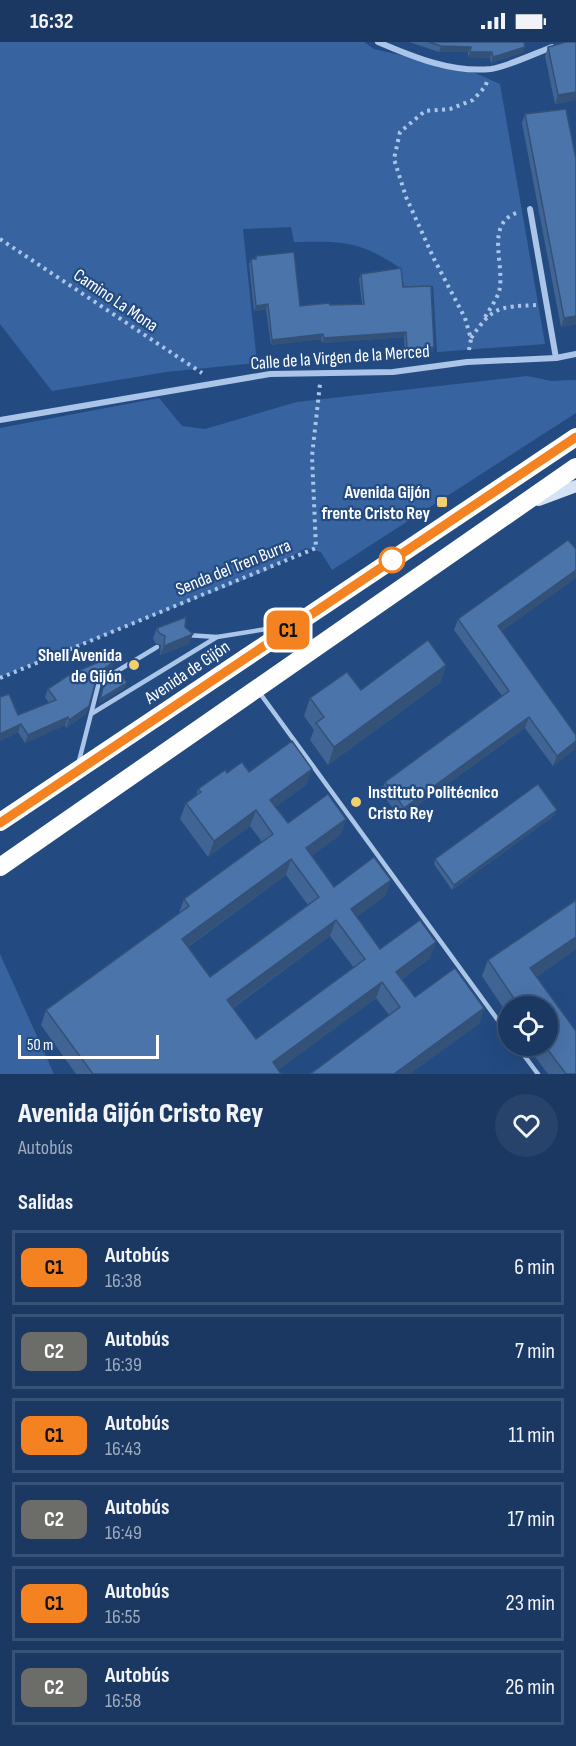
<!DOCTYPE html>
<html lang="es">
<meta charset="utf-8">
<style>
:root{--surface:#1a3862;--page:#27436b;--text:#f1f3f6;--muted:#9facbe;--line:#385277}
body{margin:0;font-family:"Sofia Sans Condensed",sans-serif;background:var(--page);color:var(--text);height:100vh;display:flex;flex-direction:column;font-size:22px;white-space:nowrap}
*{box-sizing:border-box;margin:0}
p{font-size:20px;color:var(--muted)}
.icon{flex:none;width:33px;height:33px;fill:none;stroke:currentColor;stroke-width:2;stroke-linecap:round;stroke-linejoin:round}
.map{position:relative;height:1032px;overflow:hidden}
.details{display:flex;flex-direction:column;background:var(--surface);flex:1}
.details>*{flex:none}
.badge{padding:0 12px;border-radius:9px;font-size:21px;line-height:39px}
.buttons{position:absolute;left:498px;top:954px;display:grid;gap:12px}
.buttons a{display:grid;place-items:center;width:60px;height:60px;border-radius:50%;background:var(--surface);box-shadow:0 6px 24px #0002,0 0 0 2px var(--line);font-size:30px}
.scale{position:absolute;left:18px;bottom:15px;width:141px;box-sizing:border-box;padding-left:6px;border:3px solid #fff;border-top:0;font-size:16px;line-height:21px;white-space:nowrap;color:#fff;-webkit-text-stroke:4px #234b82;paint-order:stroke}
.map>.badge{position:absolute;translate:-50% -50%;box-shadow:0 0 0 3px #fff}
h2{padding:0 18px;font-size:22px;line-height:54px}
.round{display:grid;place-items:center;flex:none;width:63px;height:63px;border-radius:32px;background:var(--page)}
.summary{display:flex;align-items:center;justify-content:space-between;height:102px;padding:0 18px}
h1{font-size:28px;font-weight:800;line-height:45px}
ul{padding:0;list-style:none}
li{display:flex;align-items:center;gap:18px;height:75px;margin:0 12px 9px;padding:0 6px;border:3px solid var(--line);border-radius:0px}
li div{flex:1}
li b{display:block;font-size:22px}
li em{font-style:normal}
li .badge{min-width:66px;font-weight:700;text-align:center}
.status{display:flex;justify-content:space-between;align-items:center;height:42px;padding:0 30px;background:var(--surface);direction:ltr}
.status svg{height:16px;fill:currentColor}
.map>svg:first-child{display:block}
.green{fill:#3764a0}
.lines{fill:none;stroke-linecap:round;stroke-linejoin:round}
.path{stroke:#aac5e8;stroke-width:4;stroke-dasharray:3 4.5;stroke-linecap:butt}
.lane{stroke:#aac5e8;stroke-width:4.5}
.street{stroke:#aac5e8;stroke-width:6}
.secondary{stroke:#d4e2f6;stroke-width:12}
.highway{stroke:#fff;stroke-width:18}
.wall{fill:#406493;fill-rule:evenodd}
.shaded-wall{fill:#345178}
.building{fill:#4b74ab;stroke:#345178;stroke-width:1.5;fill-rule:evenodd}
.line-casing{stroke:#fff;stroke-width:14}
.line{stroke:#f58220;stroke-width:9}
.poi-dot{fill:#f3cf6d;stroke:#234b82;stroke-width:2}
.stop-dot{fill:#fff;stroke:#f58220;stroke-width:3}
.labels{text-anchor:middle;stroke-width:4.5;stroke-linejoin:round;paint-order:stroke}
.street-label{font-size:18px;fill:#fff;stroke:#234b82}
.poi-label{font-size:18px;font-weight:bold;fill:#fff;stroke:#234b82;text-anchor:end}
</style>
<div class="status"><b>16:32</b><svg viewBox="0 0 49 12"><path d="M0 12V9h3v3zM5 12V6h3v6zM10 12V3h3v9zM15 12V0h3v12zM26 1h20v11H26zM47 4h2v5h-2z"/></svg></div>
<div class="map">
<svg width="576" height="1032" viewBox="0 0 576 1032">
<rect width="100%" height="100%" fill="#234b82"/>
<!-- green -->
<g class="green">
<path d="M 0,0 L 364,0 L 374,7 L 473,30 L 500,42 L 545,302 L 437,310 L 433,244 L 404,244 L 400,226 C 359,198 342,199 294,200 L 291,185 L 243,187 L 257,321 L 166,330 L 52,349 L 0,282 Z"/>
<polygon points="527,334 551,339 576,338 576,371 332,528 321,510 306,506 266,529 0,635 0,386 159,356 182,384 205,387 297,360"/>
<polygon points="0,912 54,1032 0,1032"/>
</g>
<g class="lines">
<!-- path -->
<g class="path">
<polyline points="0,197 202,331"/>
<path d="M 485,275 C 490,267 496,258 499,250 C 506,223 483,181 519,170"/>
<path d="M 471,296 C 493,264 499,265 536,263"/>
<polyline points="469,308 471,297 465,276 434,217 406,155 394,117 400,90 425,69 450,67 473,58 485,45 488,37"/>
<polyline points="0,636 316,506 312,414 320,342"/>
</g>
<!-- lane -->
<g class="lane">
<polyline points="186,593 217,595"/>
<polyline points="259,650 508,992"/>
<polyline points="91,672 99,640 157,605"/>
<polyline points="79,719 91,672 217,595 279,585"/>
<polyline points="517,1004 538,1032"/>
</g>
<!-- street -->
<g class="street">
<path d="M 378,0 C 413,15 452,31 491,27 C 506,25 536,11 552,5"/>
<polyline points="530,167 556,316"/>
<polyline points="0,378 270,332 393,330 467,320 556,316 576,312"/>
</g>
<!-- secondary -->
<polyline class="secondary" points="539,458 576,444"/>
<!-- highway -->
<g class="highway">
<polyline points="0,780 576,395"/>
<polyline points="0,825 576,425"/>
</g>
</g>
<!-- wall -->
<g class="wall">
<polygon points="409,0 524,0 525,5 523,10 491,21 490,16 468,15 468,10 439,10"/>
<polygon points="548,5 576,58 555,62 545,14"/>
<polygon points="525,72 576,282 561,285 522,81"/>
<polygon points="256,214 300,264 362,262 359,237 361,232 403,245 434,305 432,310 405,312 404,295 322,301 321,297 271,303 266,267 254,269 249,222 251,217 255,217"/>
<polygon points="458,577 502,589 575,707 553,724 525,686 400,776 381,750 385,740 502,654 454,588"/>
<polygon points="185,585 189,602 160,613 161,603 155,601 153,596 157,586"/>
<polygon points="446,623 440,641 328,723 310,698 314,688 304,674 310,656 361,648"/>
<polygon points="112,627 96,638 86,672 66,686 65,683 25,701 18,690 0,699 0,655 18,673 49,661 45,655 48,647"/>
<path d="M 249,730 L 306,743 L 275,765 L 288,781 L 346,777 L 340,793 L 311,814 L 334,845 L 391,838 L 385,854 L 356,875 L 380,907 L 430,916 L 402,937 L 415,955 L 484,966 L 479,982 L 389,973 L 376,956 L 278,1028 L 281,1032 L 76,1032 L 41,983 L 46,968 L 179,871 L 184,857 L 262,800 L 250,784 L 208,815 L 180,777 L 186,761 L 196,754 L 198,747 L 227,731 ZM 286,833 L 308,863 L 210,935 L 188,905 ZM 330,894 L 354,926 L 256,997 L 233,966 Z"/>
<polygon points="555,773 452,848 434,822 435,817"/>
<polygon points="576,907 536,935 576,1032 548,1032 527,1004 548,1004 548,964 508,964 508,973 482,934 488,918"/>
</g>
<!-- shaded-wall -->
<g class="shaded-wall">
<polygon points="441,4 471,5 468,10 439,10"/>
<polygon points="525,5 523,10 491,21 493,15"/>
<polygon points="470,10 492,10 490,16 468,15"/>
<polygon points="576,50 576,58 555,62 558,53"/>
<polygon points="268,262 266,267 254,269 256,264"/>
<polygon points="576,274 576,282 561,285 564,276"/>
<polygon points="406,290 404,295 322,301 324,296"/>
<polygon points="323,292 321,297 271,303 272,298"/>
<polygon points="434,305 432,310 405,312 407,307"/>
<polygon points="576,528 576,536 494,595 498,584"/>
<polygon points="193,592 189,602 160,613 164,604"/>
<polygon points="115,619 112,627 95,639 98,631"/>
<polygon points="446,623 440,641 328,723 334,705"/>
<polygon points="127,641 125,646 98,662 100,657"/>
<polygon points="89,664 86,672 66,686 69,678"/>
<polygon points="68,675 65,683 25,701 28,693"/>
<polygon points="529,675 525,686 400,776 404,766"/>
<polygon points="21,682 18,690 0,699 0,692"/>
<polygon points="576,699 575,707 553,724 557,714"/>
<polygon points="312,727 306,743 264,773 270,758"/>
<polygon points="256,768 250,784 208,815 214,799"/>
<polygon points="557,768 555,773 452,848 454,843"/>
<polygon points="346,777 340,793 300,822 306,806"/>
<polygon points="291,817 286,833 176,913 182,897"/>
<polygon points="391,838 385,854 345,883 351,867"/>
<polygon points="336,878 330,894 221,974 227,958"/>
<polygon points="576,895 576,907 524,943 530,926"/>
<polygon points="436,900 430,916 390,945 396,930"/>
<polygon points="382,940 376,956 273,1032 273,1020"/>
<polygon points="484,966 479,982 410,1032 394,1032"/>
</g>
<!-- building -->
<g class="building">
<polygon points="428,0 524,0 525,5 493,15 492,10 470,10 471,5 441,4"/>
<polygon points="566,0 576,0 576,50 558,53 548,5"/>
<polygon points="566,67 576,117 576,274 564,276 525,72"/>
<polygon points="294,210 300,264 329,261 330,263 364,262 361,232 401,226 403,245 431,244 434,305 407,307 406,290 324,296 323,292 272,298 268,262 256,264 251,217 256,217 256,214"/>
<polygon points="568,498 576,507 576,528 498,584 576,693 576,699 557,714 529,675 404,766 385,740 509,649 458,577"/>
<polygon points="186,575 185,585 193,592 164,604 165,594 159,591 157,586"/>
<polygon points="428,598 446,623 334,705 316,681 324,675 310,656 347,630 361,648"/>
<polygon points="112,614 115,619 98,631 89,664 69,678 68,675 28,693 21,682 0,692 0,655 9,652 18,673 56,658 48,647 69,633"/>
<polygon points="119,629 127,641 100,657 105,638"/>
<path d="M 292,699 L 312,727 L 270,758 L 288,781 L 328,752 L 346,777 L 306,806 L 334,845 L 374,815 L 391,838 L 351,867 L 380,907 L 420,878 L 436,900 L 396,930 L 415,955 L 455,926 L 484,966 L 394,1032 L 310,1032 L 400,965 L 382,940 L 273,1020 L 281,1032 L 93,1032 L 46,968 L 189,864 L 184,857 L 273,792 L 256,768 L 214,799 L 186,761 L 201,750 L 198,747 L 225,728 L 227,731 L 242,720 L 249,730 ZM 291,817 L 319,855 L 210,935 L 182,897 ZM 336,878 L 365,917 L 256,997 L 227,958 Z"/>
<polygon points="538,742 557,768 454,843 435,817"/>
<polygon points="576,858 576,895 530,926 576,989 576,1032 566,1032 545,1004 548,1004 548,964 519,964 488,918"/>
</g>
<g class="lines">
<defs>
<polyline id="line" points="0,781 576,395"/>
</defs>
<!-- line casing -->
<use href="#line" class="line-casing"/>
<!-- line -->
<use href="#line" class="line"/>
</g>
<!-- markers -->
<g class="poi-dot">
<rect x="436" y="454" width="12" height="12" rx="3"/>
<circle cx="134" cy="623" r="6"/>
<circle cx="356" cy="760" r="6"/>
</g>
<circle class="stop-dot" cx="392" cy="518" r="12"/>
<g class="labels">
<!-- street labels -->
<g class="street-label">
<text transform="translate(116 258) rotate(34)" y="6">Camino La Mona</text>
<text transform="translate(340 315) rotate(-4)" y="6">Calle de la Virgen de la Merced</text>
<text transform="translate(233 525) rotate(-22)" y="6">Senda del Tren Burra</text>
<text transform="translate(187 630) rotate(-34)" y="6">Avenida de Gijón</text>
</g>
<!-- poi labels -->
<g class="poi-label">
<text x="430" y="456">Avenida Gijón<tspan x="430" dy="21">frente Cristo Rey</tspan></text>
<text x="122" y="619">Shell Avenida<tspan x="122" dy="21">de Gijón</tspan></text>
<text x="368" y="756" text-anchor="start">Instituto Politécnico<tspan x="368" dy="21">Cristo Rey</tspan></text>
</g>
</g>
</svg>
<div class="buttons">
<a><svg class="icon" aria-label="locate" viewBox="0 0 24 24"><circle cx="12" cy="12" r="6"/><path d="M12 2v4M12 18v4M2 12h4M18 12h4"/></svg></a>
</div>
<div class="scale">50 m</div>
<b class="badge" style="left:288px;top:588px;background:#f58220;color:#111">C1</b>
</div>
<section class="details">
<div class="summary"><div><h1>Avenida Gijón Cristo Rey</h1><p>Autobús</p></div><a class="round"><svg class="icon" aria-label="heart" viewBox="0 0 24 24"><path d="M12 20l-8-8c-3-5 5-10 8-4 3-6 11-1 8 4z"/></svg></a></div>
<h2>Salidas</h2>
<ul>
<li><span class="badge" style="background:#f58220;color:#111">C1</span><div><b>Autobús</b><p>16:38</p></div><em>6 min</em></li>
<li><span class="badge" style="background:#6c6c69;color:#fff">C2</span><div><b>Autobús</b><p>16:39</p></div><em>7 min</em></li>
<li><span class="badge" style="background:#f58220;color:#111">C1</span><div><b>Autobús</b><p>16:43</p></div><em>11 min</em></li>
<li><span class="badge" style="background:#6c6c69;color:#fff">C2</span><div><b>Autobús</b><p>16:49</p></div><em>17 min</em></li>
<li><span class="badge" style="background:#f58220;color:#111">C1</span><div><b>Autobús</b><p>16:55</p></div><em>23 min</em></li>
<li><span class="badge" style="background:#6c6c69;color:#fff">C2</span><div><b>Autobús</b><p>16:58</p></div><em>26 min</em></li>
</ul>
</section>
